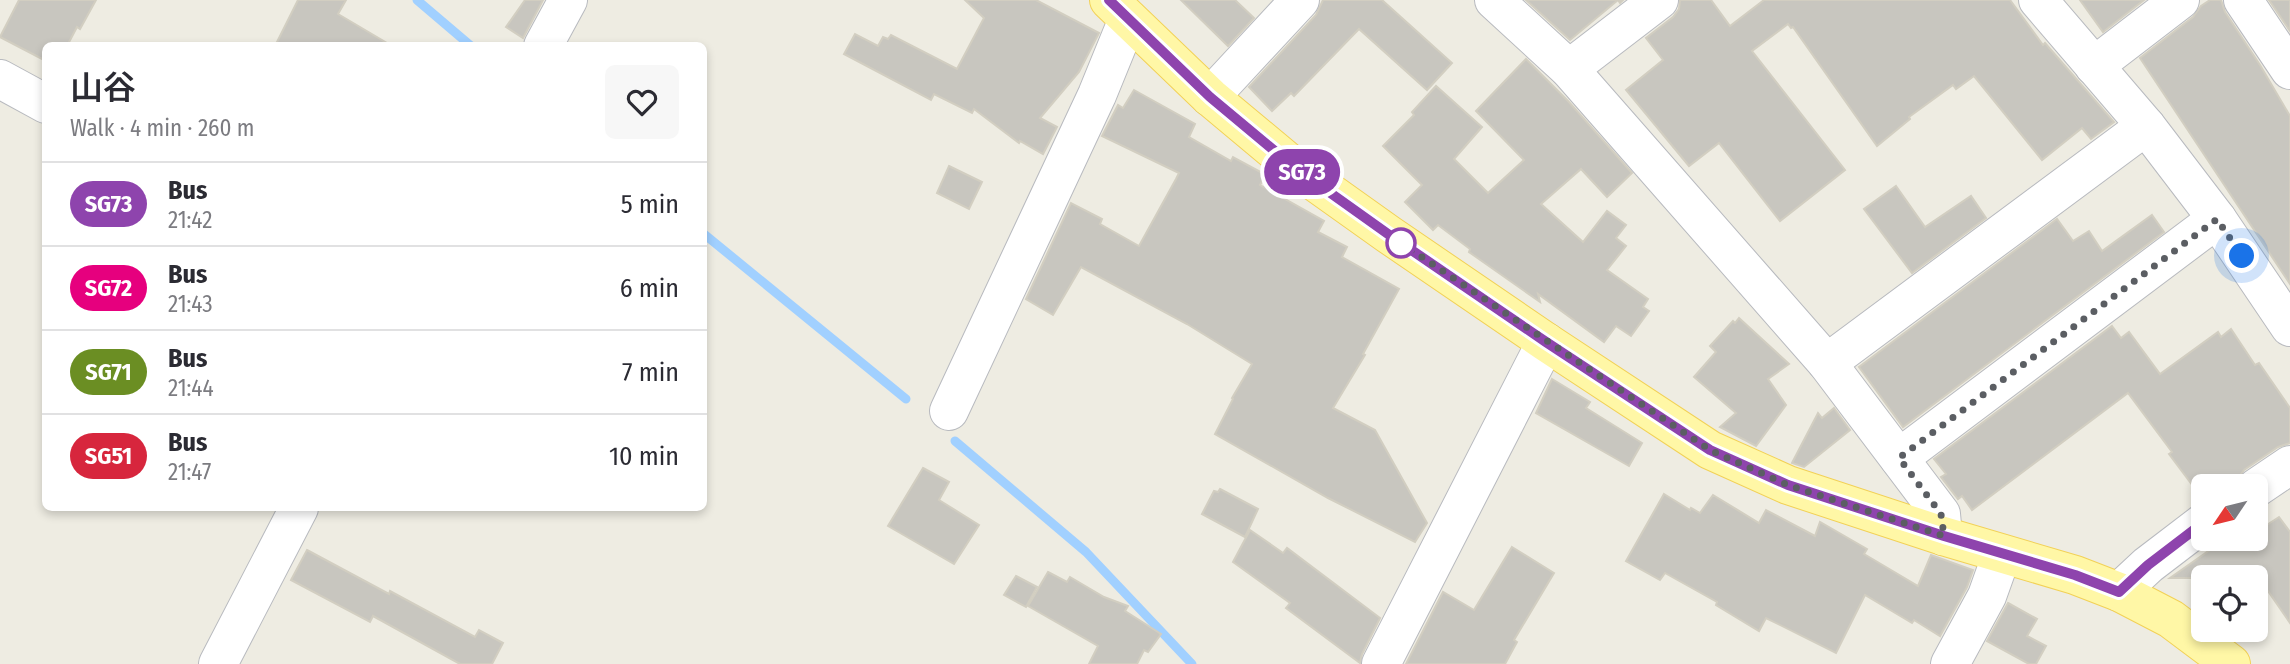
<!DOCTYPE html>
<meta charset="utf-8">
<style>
:root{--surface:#fff;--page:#f7f7f7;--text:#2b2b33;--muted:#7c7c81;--line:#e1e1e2}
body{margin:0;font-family:"Fira Sans Condensed","Noto Sans JP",sans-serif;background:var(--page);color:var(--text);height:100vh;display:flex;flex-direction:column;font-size:26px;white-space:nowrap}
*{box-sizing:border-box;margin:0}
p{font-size:23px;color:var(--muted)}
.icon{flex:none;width:38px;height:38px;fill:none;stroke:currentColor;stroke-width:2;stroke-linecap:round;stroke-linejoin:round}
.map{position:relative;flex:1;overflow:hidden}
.side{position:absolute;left:42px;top:42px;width:665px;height:469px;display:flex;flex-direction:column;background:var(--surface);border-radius:10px;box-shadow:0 4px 10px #0003}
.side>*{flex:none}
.badge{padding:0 14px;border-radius:23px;font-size:24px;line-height:46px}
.needle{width:46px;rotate:235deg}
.tools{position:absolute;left:2191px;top:474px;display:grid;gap:14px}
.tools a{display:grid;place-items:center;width:77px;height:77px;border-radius:10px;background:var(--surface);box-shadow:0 4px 10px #0003;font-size:35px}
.you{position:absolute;width:35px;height:35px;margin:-18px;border:5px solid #fff;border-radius:50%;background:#1a73e8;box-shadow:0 0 0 10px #1a73e833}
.map>.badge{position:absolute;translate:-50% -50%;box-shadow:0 0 0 4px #fff}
.round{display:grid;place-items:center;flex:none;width:74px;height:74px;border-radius:10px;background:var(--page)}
.head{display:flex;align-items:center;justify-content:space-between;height:119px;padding:0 28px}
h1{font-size:33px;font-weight:600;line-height:52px}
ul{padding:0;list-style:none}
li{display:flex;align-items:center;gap:21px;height:84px;padding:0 28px;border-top:2px solid var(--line)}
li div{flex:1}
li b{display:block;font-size:26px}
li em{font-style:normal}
li .badge{min-width:77px;font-weight:700;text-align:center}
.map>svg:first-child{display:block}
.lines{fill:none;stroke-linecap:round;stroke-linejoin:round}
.stream{stroke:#a1d0ff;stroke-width:9}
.building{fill:#c8c6bf;stroke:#d2cec1;stroke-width:2}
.minor-casing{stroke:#b8babf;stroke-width:40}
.major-casing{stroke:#f2d157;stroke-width:40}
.minor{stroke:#fff;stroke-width:38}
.major{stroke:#fff7a6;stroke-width:38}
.line-casing{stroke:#fff;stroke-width:16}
.line{stroke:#8e44ad;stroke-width:10}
.walk{stroke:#5b5e63;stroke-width:7;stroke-dasharray:0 12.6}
.stop-dot{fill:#fff;stroke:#8e44ad;stroke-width:3.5}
</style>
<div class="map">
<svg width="2290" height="664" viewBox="0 0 2290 664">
<rect width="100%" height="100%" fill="#eeece2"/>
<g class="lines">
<!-- stream -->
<g class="stream">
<polyline points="417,0 471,46"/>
<polyline points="704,234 906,399"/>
<polyline points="955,441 1086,552 1192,664"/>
</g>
</g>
<!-- building -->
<g class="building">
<polygon points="19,0 96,0 80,29 77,27 67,46 46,46 46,61 0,37"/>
<polygon points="298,0 346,0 338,14 392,46 275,46"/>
<polygon points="525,0 543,0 523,38 506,27"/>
<polygon points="965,0 1036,0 1099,33 1079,72 1040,118 1057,127 1043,154 1020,141 1019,143 974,109 972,113 934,94 931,100 844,54 855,34 878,46 883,37 888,39 891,35 957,69 984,18"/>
<polygon points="1181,0 1235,0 1254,18 1228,46"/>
<polygon points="1323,0 1382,0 1452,63 1427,90 1359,29 1294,96 1291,93 1272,111 1249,87 1316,15"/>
<polygon points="1526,0 1623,0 1620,3 1618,0 1570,40"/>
<polygon points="1680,0 1711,0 1730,26 1764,0 2010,0 2043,45 2045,43 2114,122 2091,139 2082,128 2042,160 1974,76 1956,89 1953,85 1909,117 1910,119 1877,146 1793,27 1791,28 1788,24 1752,51 1845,170 1780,221 1719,143 1689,166 1626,90 1663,60 1646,38 1673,17 1679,9"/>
<polygon points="2080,0 2144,0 2103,32"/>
<polygon points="2210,0 2221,0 2225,12 2260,65 2290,116 2290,284 2140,58 2193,17 2201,6"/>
<polygon points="2269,0 2290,0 2290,31"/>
<polygon points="1526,59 1568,101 1632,173 1607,197 1581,169 1541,204 1583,242 1607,211 1626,225 1616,238 1626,246 1607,270 1648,299 1643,307 1649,311 1631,336 1616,326 1604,342 1538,294 1540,302 1469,252 1470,249 1438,225 1433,230 1405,202 1422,185 1383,146 1414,115 1412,112 1436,86 1482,127 1454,159 1488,193 1524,160 1476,111"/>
<polygon points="1134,90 1195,124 1189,137 1231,161 1233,157 1266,175 1260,185 1324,221 1318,232 1347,247 1342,257 1399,289 1363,354 1365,355 1333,408 1375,430 1427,523 1415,542 1328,498 1215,434 1233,399 1232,398 1252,364 1187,324 1081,267 1053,315 1026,299 1071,203 1102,219 1100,224 1139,246 1176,179 1179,173 1102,136 1118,105 1123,108"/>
<polygon points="949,166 982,182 969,209 937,193"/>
<polygon points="1896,186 1925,227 1971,196 1986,218 1912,273 1864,209"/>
<polygon points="2152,215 2164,232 1903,427 1859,367 2057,219 2073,241 2089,231 2102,251"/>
<polygon points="1739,318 1789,364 1768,379 1786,405 1756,446 1720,427 1736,413 1694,377 1716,352 1710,346 1733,321 1735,323"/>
<polygon points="2112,326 2121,338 2129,332 2160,374 2218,332 2221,337 2231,329 2255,365 2259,363 2290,408 2290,443 2278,447 2244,470 2236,481 2228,486 2193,486 2169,454 2172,452 2128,393 1972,510 1962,496 1958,499 1941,477 1946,474 1934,459"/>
<polygon points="1552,379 1590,402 1586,408 1642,443 1629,466 1536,413"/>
<polygon points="1834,408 1850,430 1804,467 1792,463 1818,413 1822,418"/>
<polygon points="923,468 949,482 939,500 979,525 954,564 888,526"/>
<polygon points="1220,489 1258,509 1245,537 1202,514 1214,491 1218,492"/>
<polygon points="1664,494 1690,510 1691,508 1700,513 1713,495 1759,523 1766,510 1815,536 1820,522 1867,549 1864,554 1918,586 1931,555 1973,570 1967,587 1940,636 1914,620 1912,623 1865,595 1836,653 1766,618 1759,631 1716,605 1717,602 1665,573 1660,580 1626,561"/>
<polygon points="2279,517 2290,532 2290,623 2259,578 2170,578 2214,547 2212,544 2217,539 2256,539 2256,532"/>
<polygon points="1250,530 1283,553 1287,548 1380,618 1362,654 1360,663 1286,608 1290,603 1233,562"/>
<polygon points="1512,547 1554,573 1514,640 1517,642 1505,664 1406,664 1443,592 1474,610"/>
<polygon points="307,550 389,594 390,591 475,637 479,630 503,643 492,664 460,664 373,616 370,622 291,580"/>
<polygon points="1048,572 1067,582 1070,577 1104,597 1128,606 1125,611 1161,634 1148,652 1144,650 1137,664 1089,664 1098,646 1028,606"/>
<polygon points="1016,576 1037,587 1026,607 1004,595"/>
<polygon points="2008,603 2037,619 2027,636 2046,646 2036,664 2029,664 1987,641"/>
</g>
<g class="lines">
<defs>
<g id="minor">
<polyline points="1494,0 1569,69 1827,363 1941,514 1943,536"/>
<polyline points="2038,0 2146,126 2217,219 2290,327"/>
<polyline points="2243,0 2290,70"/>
<polyline points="543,46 568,0"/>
<polyline points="2094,66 2180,0"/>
<polyline points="1569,69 1659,0"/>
<polyline points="0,79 46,104"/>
<polyline points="1210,97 1300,0"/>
<polyline points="1827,363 2146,126"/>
<polyline points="949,411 1097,95 1128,19"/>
<polyline points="1899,458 2217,219"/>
<polyline points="2256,488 2290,465"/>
<polyline points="2119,592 2148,565 2203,523"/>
<polyline points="218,664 299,508"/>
<polyline points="1381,664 1546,342"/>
<polyline points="1950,664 1987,596 2002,554"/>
</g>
<polyline id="major" points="1109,0 1210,97 1294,167 1388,234 1546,342 1710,450 1788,485 1943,536 2075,575 2119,592 2171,619 2231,664"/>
</defs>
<!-- minor casing -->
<use href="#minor" class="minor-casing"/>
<!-- major casing -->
<use href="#major" class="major-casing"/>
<!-- minor -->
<use href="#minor" class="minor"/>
<!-- major -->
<use href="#major" class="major"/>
</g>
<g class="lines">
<defs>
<polyline id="line" points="1109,0 1210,97 1294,167 1388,234 1546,342 1710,450 1788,485 1944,536 2075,575 2119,592 2148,565 2203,523"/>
</defs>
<!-- line casing -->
<use href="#line" class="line-casing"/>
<!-- line -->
<use href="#line" class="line"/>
<!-- walk -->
<polyline class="walk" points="1401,243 1710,450 1788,485 1944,536 1941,514 1899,458 2217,219 2242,256"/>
</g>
<!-- markers -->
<circle class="stop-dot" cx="1401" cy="243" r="14"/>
</svg>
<div class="tools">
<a><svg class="needle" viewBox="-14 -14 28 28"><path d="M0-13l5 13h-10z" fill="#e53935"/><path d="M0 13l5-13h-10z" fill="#7c7c81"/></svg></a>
<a><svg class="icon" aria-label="locate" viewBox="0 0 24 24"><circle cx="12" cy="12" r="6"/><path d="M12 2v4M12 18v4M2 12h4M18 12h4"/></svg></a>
</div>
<div class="you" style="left:2242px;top:256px"></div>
<b class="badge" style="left:1302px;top:172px;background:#8e44ad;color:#fff">SG73</b>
<section class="side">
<div class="head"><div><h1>山谷</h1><p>Walk · 4 min · 260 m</p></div><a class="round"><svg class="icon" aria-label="heart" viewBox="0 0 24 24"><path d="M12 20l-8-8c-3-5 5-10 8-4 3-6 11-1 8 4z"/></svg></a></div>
<ul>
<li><span class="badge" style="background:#8e44ad;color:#fff">SG73</span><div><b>Bus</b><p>21:42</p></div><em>5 min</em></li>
<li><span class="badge" style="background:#e6007e;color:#fff">SG72</span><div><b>Bus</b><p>21:43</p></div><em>6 min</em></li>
<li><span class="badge" style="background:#6b8e23;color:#fff">SG71</span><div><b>Bus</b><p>21:44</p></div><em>7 min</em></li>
<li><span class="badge" style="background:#d7263d;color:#fff">SG51</span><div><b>Bus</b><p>21:47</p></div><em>10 min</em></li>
</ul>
</section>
</div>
